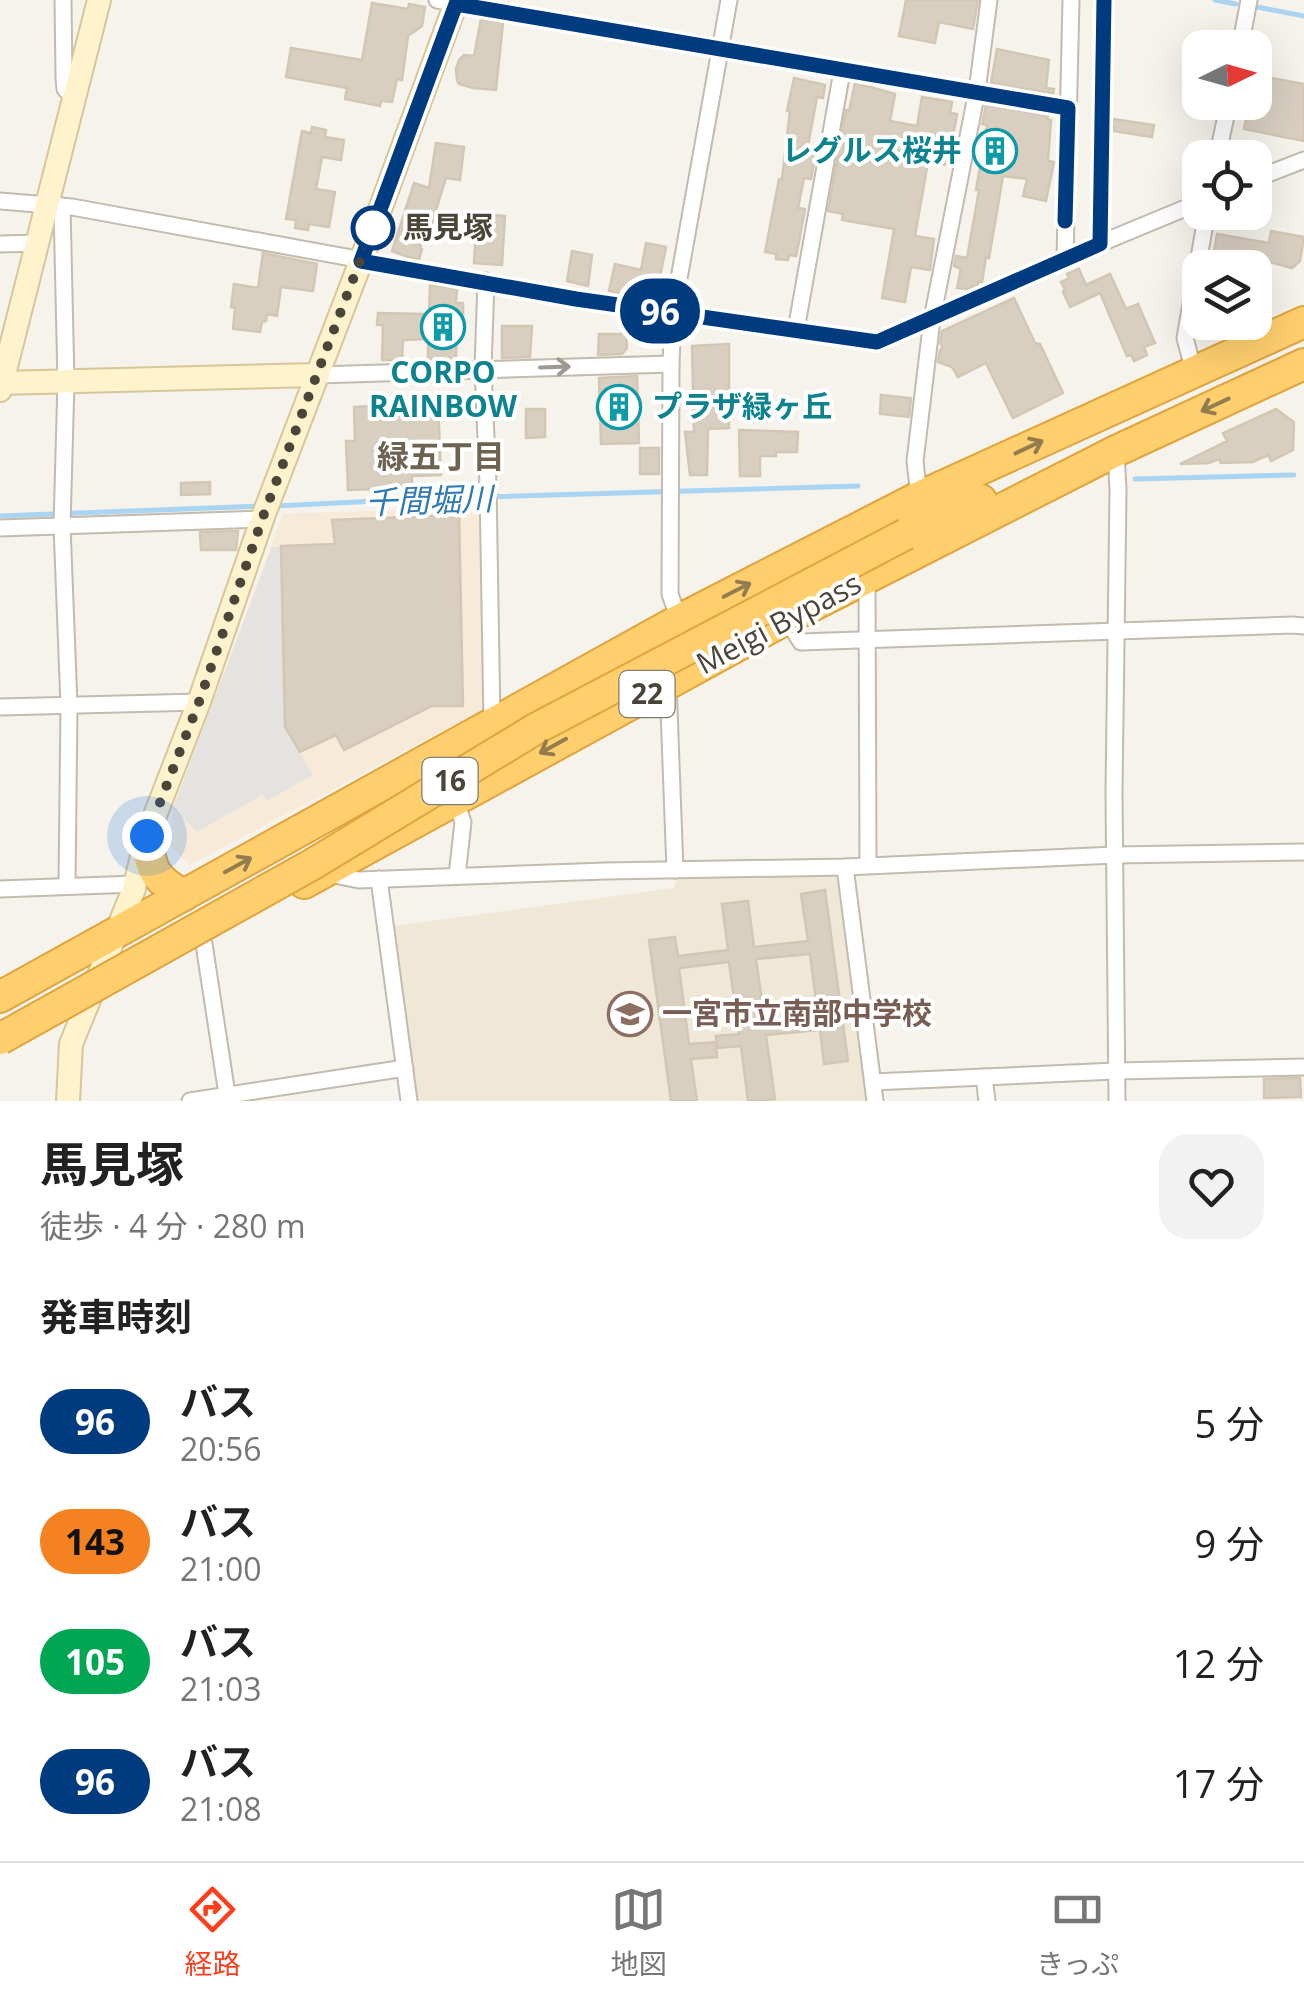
<!DOCTYPE html>
<html lang="ja">
<meta charset="utf-8">
<style>
:root{--surface:#fff;--page:#f2f2f2;--text:#222;--muted:#767676;--line:#e0e0e0;--accent:#fc3f1d}
body{margin:0;font-family:"Open Sans","Noto Sans JP",sans-serif;background:var(--page);color:var(--text);height:100vh;display:flex;flex-direction:column;font-size:38px;white-space:nowrap}
*{box-sizing:border-box;margin:0}
p{font-size:32px;color:var(--muted)}
.icon{flex:none;width:55px;height:55px;fill:none;stroke:currentColor;stroke-width:2;stroke-linecap:round;stroke-linejoin:round}
.map{position:relative;height:1101px;overflow:hidden}
.sheet{display:flex;flex-direction:column;background:var(--surface);flex:1}
.sheet>*{flex:none}
.badge{padding:0 20px;border-radius:32px;font-size:35px;line-height:65px}
.needle{width:65px;rotate:85deg}
.tools{position:absolute;left:1182px;top:30px;display:grid;gap:20px}
.tools a{display:grid;place-items:center;width:90px;height:90px;border-radius:20px;background:var(--surface);box-shadow:0 10px 40px #0002;font-size:50px}
.you{position:absolute;width:50px;height:50px;margin:-25px;border:8px solid #fff;border-radius:50%;background:#1a73e8;box-shadow:0 0 0 15px #1a73e833}
.map>.badge{position:absolute;translate:-50% -50%;box-shadow:0 0 0 5px #fff}
h2{padding:0 40px;font-size:38px;line-height:90px}
.round{display:grid;place-items:center;flex:none;width:105px;height:105px;border-radius:30px;background:var(--page)}
.headline{display:flex;align-items:center;justify-content:space-between;height:170px;padding:0 40px}
h1{font-size:48px;font-weight:700;line-height:75px}
ul{padding:0;list-style:none}
li{display:flex;align-items:center;gap:30px;height:120px;padding:0 40px}
li div{flex:1}
li b{display:block;font-size:38px}
li em{font-style:normal}
li .badge{min-width:110px;font-weight:700;text-align:center}
.tab-bar{display:flex;justify-content:space-around;align-items:center;height:140px;border-top:2px solid var(--line);background:var(--surface);font-size:28px;color:var(--muted)}
.tab-bar a{display:grid;justify-items:center;gap:5px}
.tab-bar .active{color:var(--accent)}
.map>svg:first-child{display:block}
.commercial{fill:#f7ead8}
.education{fill:#efe8d6}
.parking{fill:#e5e3e0}
.lines{fill:none;stroke-linecap:round;stroke-linejoin:round}
.stream{stroke:#a9d4f2;stroke-width:5}
.building{fill:#d8cfc1;stroke:#d3c7b4;stroke-width:2.5;fill-rule:evenodd}
.street-casing{stroke:#c2bbae;stroke-width:19}
.secondary-casing{stroke:#d6c79b;stroke-width:26}
.highway-casing{stroke:#e0a43c;stroke-width:34}
.street{stroke:#fff;stroke-width:15}
.secondary{stroke:#fff3cd;stroke-width:22}
.highway{stroke:#ffcf6e;stroke-width:30}
.highway-bridge-casing{stroke:#e0a43c;stroke-width:34;stroke-linecap:butt}
.highway-bridge{stroke:#ffcf6e;stroke-width:30}
.oneway{stroke:#9c9892}
.oneway2{stroke:#937c4e}
.line-casing{stroke:#fff;stroke-width:22}
.line{stroke:#003b80;stroke-width:15}
.walk{stroke:#4b4439;stroke-width:10;stroke-dasharray:0 18}
.stop-dot{fill:#fff;stroke:#003b80;stroke-width:5}
.labels{text-anchor:middle;stroke-width:8;stroke-linejoin:round;paint-order:stroke}
.shield{fill:#fff;stroke:#817c74;stroke-width:2.5}
.shield-label{font-size:28px;font-weight:bold;fill:#4b4439}
.culture-label{font-size:30px;font-weight:bold;fill:#0d838f;stroke:#fff;text-anchor:end}
.stop-label{font-size:30px;font-weight:bold;fill:#4b4439;stroke:#fff;text-anchor:start}
.street-label{font-size:30px;fill:#4b4439;stroke:#fff}
.education-label{font-size:30px;font-weight:bold;fill:#785e54;stroke:#fff;text-anchor:start}
.neighbourhood-label{font-size:32px;font-weight:bold;fill:#6e6250;stroke:#fff}
.water-label{font-size:32px;font-style:italic;fill:#2e7ab2;stroke:#fff}
</style>
<div class="map">
<svg width="1304" height="1101" viewBox="0 0 1304 1101">
<rect width="100%" height="100%" fill="#f6f3ec"/>
<!-- commercial -->
<polygon class="commercial" points="488,507 492,705 190,865 170,846 173,808 283,514"/>
<!-- education -->
<polygon class="education" points="836,875 868,1101 416,1101 393,926 674,888 678,877"/>
<!-- parking -->
<polygon class="parking" points="272,547 280,547 285,727 313,775 267,801 262,795 197,832 173,808"/>
<g class="lines">
<!-- stream -->
<g class="stream">
<polyline points="1215,0 1236,4"/>
<polyline points="1257,7 1304,16"/>
<polyline points="1135,479 1294,475"/>
<polyline points="276,506 416,499 858,486"/>
<polyline points="0,516 260,506"/>
</g>
</g>
<!-- building -->
<g class="building">
<polygon points="906,0 978,0 973,29 939,22 935,43 899,36"/>
<polygon points="372,3 408,9 409,4 425,7 422,26 408,36 402,80 397,79 392,102 381,101 380,106 345,99 347,88 286,77 291,48 362,60"/>
<polygon points="481,19 503,23 496,90 473,88 459,84 457,80 456,69 459,60 464,55 474,56"/>
<polygon points="997,49 1049,60 1046,88 1054,89 1053,94 991,83"/>
<polygon points="1255,75 1304,84 1304,141 1244,129 1249,102 1255,102"/>
<polygon points="794,78 825,85 823,98 817,97 807,151 816,152 811,179 804,178 798,208 805,209 799,242 796,256 789,255 788,260 776,259 776,254 765,252 779,179 782,179 790,111 787,111"/>
<polygon points="855,83 895,94 890,121 917,126 922,97 952,102 950,113 957,114 948,165 928,162 915,236 934,239 930,270 911,267 905,302 882,298 894,229 842,220 843,214 828,211 846,110 849,111"/>
<polygon points="986,105 1048,116 1047,120 1051,120 1048,161 1054,162 1046,201 1023,196 1027,179 1003,176 989,258 986,257 982,282 979,281 978,284 967,289 957,288 961,269 954,266 956,256 967,258 979,190 976,190 987,125 982,124"/>
<polygon points="1113,119 1154,125 1152,137 1113,131"/>
<polygon points="312,127 326,130 325,137 344,140 341,160 322,157 316,189 335,192 329,227 309,224 308,230 295,228 296,220 286,219 302,131 311,133"/>
<polygon points="436,143 464,147 460,180 446,178 431,226 427,225 420,248 422,249 419,259 408,257 392,251 414,183 429,188"/>
<polygon points="477,214 505,216 502,265 474,263"/>
<polygon points="1271,231 1304,237 1300,261 1292,268 1261,260 1260,268 1211,268 1217,234 1269,243"/>
<polygon points="646,243 666,247 657,292 629,286 627,295 609,291 615,264 641,270"/>
<polygon points="572,251 592,255 588,286 567,281"/>
<polygon points="263,253 317,264 313,291 281,287 277,316 267,314 266,321 262,322 260,332 233,329 235,308 231,307 234,284 258,288"/>
<polygon points="1079,269 1086,285 1110,274 1126,309 1138,304 1155,343 1144,347 1147,355 1134,361 1131,355 1127,356 1100,293 1070,307 1063,292 1065,290 1061,282 1069,278 1067,274"/>
<polygon points="430,285 457,289 456,303 463,303 463,316 457,315 456,359 428,359 428,339 403,340 402,360 382,360 383,325 377,325 378,313 429,314"/>
<polygon points="1014,298 1035,343 1040,344 1063,393 1013,418 986,363 958,377 952,367 938,362 940,350 943,348 940,343 942,331"/>
<polygon points="631,318 661,323 661,334 631,333"/>
<polygon points="502,326 532,326 530,357 502,358"/>
<polygon points="599,334 626,334 627,348 622,354 598,355"/>
<polygon points="729,344 729,428 708,429 707,475 690,475 685,432 694,432 692,346"/>
<polygon points="637,376 639,443 601,444 599,378"/>
<polygon points="881,395 911,398 909,417 880,414"/>
<polygon points="438,403 441,475 412,476 412,488 348,490 346,441 355,441 354,407"/>
<polygon points="526,409 545,409 545,437 526,438"/>
<polygon points="1276,409 1294,422 1293,450 1271,461 1268,455 1253,462 1221,463 1219,459 1209,463 1180,464 1227,441 1223,433"/>
<polygon points="739,430 798,432 797,452 776,452 776,456 760,456 760,476 740,476"/>
<rect x="640" y="448" width="19" height="26"/>
<polygon points="210,482 210,494 181,495 181,483"/>
<polygon points="459,515 463,706 432,706 344,750 336,735 300,752 285,727 281,546 335,544 332,520"/>
<polygon points="238,531 236,550 201,550 200,532"/>
<path d="M 825,890 L 848,1061 L 824,1064 L 820,1030 L 766,1035 L 775,1099 L 748,1101 L 741,1046 L 717,1048 L 716,1036 L 739,1034 L 729,962 L 679,968 L 689,1044 L 716,1042 L 717,1057 L 691,1059 L 697,1101 L 671,1101 L 649,940 L 675,937 L 678,956 L 728,950 L 722,904 L 748,901 L 754,947 L 808,941 L 801,894 ZM 810,954 L 818,1017 L 765,1022 L 756,959 Z"/>
<polygon points="1300,1078 1301,1097 1264,1098 1264,1079"/>
</g>
<g class="lines">
<defs>
<g id="street">
<polyline points="63,0 64,78 65,89 73,96"/>
<polyline points="437,0 1068,108"/>
<polyline points="1240,48 1249,0"/>
<polyline points="1217,158 1229,102"/>
<polyline points="1255,179 1304,160"/>
<polyline points="0,201 72,207 576,299 877,342 1065,258 1200,202"/>
<polyline points="62,206 66,382 62,526 69,705 67,885"/>
<polyline points="0,244 39,243"/>
<polyline points="1099,244 1104,0"/>
<polyline points="1065,258 1071,0"/>
<polyline points="486,281 483,369 488,485 492,723"/>
<polyline points="796,330 842,71"/>
<polyline points="1194,372 1185,338 1207,212"/>
<polyline points="318,375 671,364"/>
<polyline points="1116,451 1118,490 1114,793 1117,1101"/>
<polyline points="919,497 915,461 932,319 977,91 989,0"/>
<polyline points="0,528 262,519"/>
<polyline points="867,579 868,865"/>
<polyline points="786,619 801,642 1292,625 1304,626"/>
<polyline points="679,620 670,594 671,364 673,312 729,0"/>
<polyline points="668,683 675,870"/>
<polyline points="0,707 199,702"/>
<polyline points="455,799 463,822 457,876"/>
<polyline points="845,867 875,1101"/>
<polyline points="329,874 359,880 605,871 845,867 1115,855 1304,852"/>
<polyline points="379,879 409,1101"/>
<polyline points="0,889 135,884"/>
<polyline points="202,931 228,1101"/>
<polyline points="984,1077 987,1101"/>
<polyline points="873,1082 1116,1071 1304,1067"/>
<polyline points="190,1101 405,1068"/>
</g>
<g id="secondary">
<polyline points="0,383 318,375"/>
<polyline points="0,390 99,0"/>
<polyline points="68,1101 71,1044 134,889 147,836 199,702 264,514 361,261 457,0"/>
</g>
<g id="highway">
<polyline points="906,534 950,512 981,500"/>
<path d="M 147,836 C 150,868 154,880 184,895"/>
<polyline points="304,883 786,619 1116,451 1304,364"/>
<polyline points="0,997 679,620 919,497 1304,322"/>
</g>
</defs>
<!-- street casing -->
<use href="#street" class="street-casing"/>
<!-- secondary casing -->
<use href="#secondary" class="secondary-casing"/>
<!-- highway casing -->
<use href="#highway" class="highway-casing"/>
<!-- street -->
<use href="#street" class="street"/>
<!-- secondary -->
<use href="#secondary" class="secondary"/>
<!-- highway -->
<use href="#highway" class="highway"/>
<defs>
<polyline id="highway-bridge" points="0,1039 313,864 537,728 906,534"/>
</defs>
<!-- highway-bridge casing -->
<use href="#highway-bridge" class="highway-bridge-casing"/>
<!-- highway-bridge -->
<use href="#highway-bridge" class="highway-bridge"/>
</g>
<!-- one-way arrows -->
<defs><path id="oneway-shaft" d="M-6 0H5M1.5-3L5.5 0L1.5 3" fill="none" stroke-width="1.6" stroke-linecap="round" stroke-linejoin="round" transform="scale(2.5)"/></defs>
<use class="oneway" href="#oneway-shaft" transform="translate(555 367) rotate(-2)"/>
<g class="oneway2">
<use href="#oneway-shaft" transform="translate(1215 405) rotate(155)"/>
<use href="#oneway-shaft" transform="translate(1029 447) rotate(-25)"/>
<use href="#oneway-shaft" transform="translate(737 590) rotate(-27)"/>
<use href="#oneway-shaft" transform="translate(553 746) rotate(151)"/>
<use href="#oneway-shaft" transform="translate(238 865) rotate(-29)"/>
</g>
<g class="lines">
<defs>
<polyline id="line" points="1065,221 1068,108 456,4 361,261 576,299 877,342 1100,244 1104,0"/>
</defs>
<!-- line casing -->
<use href="#line" class="line-casing"/>
<!-- line -->
<use href="#line" class="line"/>
<!-- walk -->
<polyline class="walk" points="147,836 199,702 264,514 374,224 373,228"/>
</g>
<!-- icons -->
<defs>
<symbol id="building-ring" viewBox="-11 -11 22 22"><circle r="9.5" fill="#fff" stroke="#0f9aa8" stroke-width="1.5"/><path d="M-4-6H4V6H1V3H-1V6H-4ZM-2.5-4.3h1.7v1.8h-1.7ZM.8-4.3h1.7v1.8H.8ZM-2.5-1h1.7V.8h-1.7ZM.8-1h1.7V.8H.8Z" fill="#0f9aa8"/></symbol>
<symbol id="school-ring" viewBox="-11 -11 22 22"><circle r="9.5" fill="#fff" stroke="#8d6e63" stroke-width="1.5"/><path d="M0-5L7-2L0 1L-7-2ZM-4 1L0 2.5L4 1V4Q0 6-4 4Z" fill="#8d6e63"/></symbol>
</defs>
<g fill-rule="evenodd">
<use href="#building-ring" x="970" y="126" width="50" height="50"/>
<use href="#building-ring" x="418" y="302" width="50" height="50"/>
<use href="#building-ring" x="594" y="382" width="50" height="50"/>
<use href="#school-ring" x="605" y="989" width="50" height="50"/>
</g>
<!-- markers -->
<circle class="stop-dot" cx="373" cy="228" r="20"/>
<g class="labels">
<!-- shield labels -->
<g class="shield">
<rect x="619.5" y="671" width="55" height="46" rx="8"/>
<rect x="422.5" y="758" width="55" height="46" rx="8"/>
</g>
<g class="shield-label">
<text x="647" y="704">22</text>
<text x="450" y="791">16</text>
</g>
<!-- culture labels -->
<g class="culture-label">
<text x="962" y="161">レグルス桜井</text>
<text x="443" y="383" text-anchor="middle">CORPO<tspan x="443" dy="34">RAINBOW</tspan></text>
<text x="652" y="417" text-anchor="start">プラザ緑ヶ丘</text>
</g>
<!-- stop labels -->
<g class="stop-label">
<text x="403" y="238">馬見塚</text>
</g>
<!-- street labels -->
<g class="street-label">
<text transform="translate(779 624) rotate(-28)" y="10">Meigi Bypass</text>
</g>
<!-- education labels -->
<g class="education-label">
<text x="662" y="1024">一宮市立南部中学校</text>
</g>
<!-- neighbourhood labels -->
<g class="neighbourhood-label">
<text x="441" y="468">緑五丁目</text>
</g>
<!-- water labels -->
<g class="water-label">
<text transform="translate(429 501) rotate(-2)" y="11">千間堀川</text>
</g>
</g>
</svg>
<div class="tools">
<a><svg class="needle" viewBox="-14 -14 28 28"><path d="M0-13l5 13h-10z" fill="#e53935"/><path d="M0 13l5-13h-10z" fill="#767676"/></svg></a>
<a><svg class="icon" aria-label="locate" viewBox="0 0 24 24"><circle cx="12" cy="12" r="6"/><path d="M12 2v4M12 18v4M2 12h4M18 12h4"/></svg></a>
<a><svg class="icon" aria-label="layers" viewBox="0 0 24 24"><path d="M12 4l9 5-9 5-9-5zM3 14l9 5 9-5"/></svg></a>
</div>
<div class="you" style="left:147px;top:836px"></div>
<b class="badge" style="left:660px;top:311px;background:#003b80;color:#fff">96</b>
</div>
<section class="sheet">
<div class="headline"><div><h1>馬見塚</h1><p>徒歩 · 4 分 · 280 m</p></div><a class="round"><svg class="icon" aria-label="heart" viewBox="0 0 24 24"><path d="M12 20l-8-8c-3-5 5-10 8-4 3-6 11-1 8 4z"/></svg></a></div>
<h2>発車時刻</h2>
<ul>
<li><span class="badge" style="background:#003b80;color:#fff">96</span><div><b>バス</b><p>20:56</p></div><em>5 分</em></li>
<li><span class="badge" style="background:#f58220;color:#111">143</span><div><b>バス</b><p>21:00</p></div><em>9 分</em></li>
<li><span class="badge" style="background:#00a651;color:#fff">105</span><div><b>バス</b><p>21:03</p></div><em>12 分</em></li>
<li><span class="badge" style="background:#003b80;color:#fff">96</span><div><b>バス</b><p>21:08</p></div><em>17 分</em></li>
</ul>
</section>
<nav class="tab-bar">
<a class="active"><svg class="icon" aria-label="directions" viewBox="0 0 24 24"><path d="M12 3l9 9-9 9-9-9zM9 14v-3h6M13 9l2 2-2 2"/></svg>経路</a>
<a><svg class="icon" aria-label="map" viewBox="0 0 24 24"><path d="M3 6l6-2 6 2 6-2v14l-6 2-6-2-6 2zM9 4v14M15 6v14"/></svg>地図</a>
<a><svg class="icon" aria-label="tickets" viewBox="0 0 24 24"><path d="M3 7h18v10H3zM15 7v10"/></svg>きっぷ</a>
</nav>
